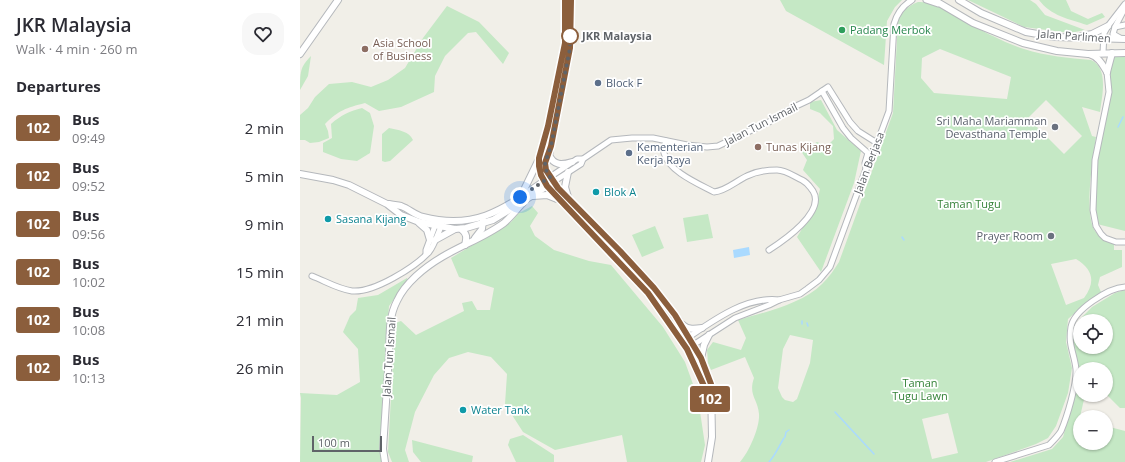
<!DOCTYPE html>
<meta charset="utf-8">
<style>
:root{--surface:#fff;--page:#f7f7f7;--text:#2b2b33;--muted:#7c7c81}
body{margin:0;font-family:"Open Sans",sans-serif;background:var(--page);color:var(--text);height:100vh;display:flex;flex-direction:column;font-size:15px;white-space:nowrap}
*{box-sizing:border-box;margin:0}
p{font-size:13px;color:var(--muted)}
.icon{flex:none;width:22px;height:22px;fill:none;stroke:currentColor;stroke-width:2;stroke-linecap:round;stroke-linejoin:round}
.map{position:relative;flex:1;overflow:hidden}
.panel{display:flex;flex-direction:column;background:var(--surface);width:300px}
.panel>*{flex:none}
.badge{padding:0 8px;border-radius:3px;font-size:14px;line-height:26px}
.controls{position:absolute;left:773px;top:314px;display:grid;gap:8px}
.controls a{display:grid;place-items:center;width:40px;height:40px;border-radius:50%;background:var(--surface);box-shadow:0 1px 3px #0004;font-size:20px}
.scale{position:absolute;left:12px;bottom:10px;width:70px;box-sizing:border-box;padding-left:4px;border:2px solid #5f6368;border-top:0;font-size:11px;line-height:14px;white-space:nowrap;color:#5f6368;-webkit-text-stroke:3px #fff;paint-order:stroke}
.you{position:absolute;width:20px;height:20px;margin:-10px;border:3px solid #fff;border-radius:50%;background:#1a73e8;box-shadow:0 0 0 6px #1a73e833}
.map>.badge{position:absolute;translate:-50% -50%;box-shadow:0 0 0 2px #fff}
h2{padding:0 16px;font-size:15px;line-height:36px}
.round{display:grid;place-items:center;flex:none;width:42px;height:42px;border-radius:16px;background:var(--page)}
.overview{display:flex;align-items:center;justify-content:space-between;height:68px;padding:0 16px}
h1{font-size:19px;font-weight:600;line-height:30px}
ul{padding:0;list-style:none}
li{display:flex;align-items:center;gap:12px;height:48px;padding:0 16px}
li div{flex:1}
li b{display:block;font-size:15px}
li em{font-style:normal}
li .badge{min-width:44px;font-weight:700;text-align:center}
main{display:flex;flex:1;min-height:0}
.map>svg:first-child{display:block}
.green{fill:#c5e8c5;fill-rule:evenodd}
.water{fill:#aadaff}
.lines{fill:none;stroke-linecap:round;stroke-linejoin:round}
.stream{stroke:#aadaff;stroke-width:1.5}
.minor-casing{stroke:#b5b8bc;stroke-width:7}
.tertiary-casing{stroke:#b5b8bc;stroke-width:8}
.minor{stroke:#fff;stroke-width:5}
.tertiary{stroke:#fff;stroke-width:6}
.line-casing{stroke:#fff;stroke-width:9}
.line{stroke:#8b5e3c;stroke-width:6}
.walk{stroke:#5f6368;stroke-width:4;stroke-dasharray:0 7.2}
.leisure-dot{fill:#2e9e5b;stroke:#fff;stroke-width:1.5}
.stop-dot{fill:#fff;stroke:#8b5e3c;stroke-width:2}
.education-dot{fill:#8d6e63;stroke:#fff;stroke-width:1.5}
.service-dot{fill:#5c6f8a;stroke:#fff;stroke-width:1.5}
.worship-dot{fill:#6b7280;stroke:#fff;stroke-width:1.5}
.culture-dot{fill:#0f9aa8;stroke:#fff;stroke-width:1.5}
.labels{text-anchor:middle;stroke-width:3.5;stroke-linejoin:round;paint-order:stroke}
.leisure-label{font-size:11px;fill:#27864d;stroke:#fff;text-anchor:start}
.stop-label{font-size:11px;font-weight:bold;fill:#5f6368;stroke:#fff;text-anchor:start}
.street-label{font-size:11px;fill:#5f6368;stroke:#fff}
.education-label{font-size:11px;fill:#785e54;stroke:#fff;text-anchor:start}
.service-label{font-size:11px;fill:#4e5e75;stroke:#fff;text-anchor:start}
.worship-label{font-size:11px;fill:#5b616d;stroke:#fff;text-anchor:end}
.culture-label{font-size:11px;fill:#0d838f;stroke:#fff;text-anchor:start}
.park-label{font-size:11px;fill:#348238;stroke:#fff}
</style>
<main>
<section class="panel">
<div class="overview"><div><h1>JKR Malaysia</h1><p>Walk · 4 min · 260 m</p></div><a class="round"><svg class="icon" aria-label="heart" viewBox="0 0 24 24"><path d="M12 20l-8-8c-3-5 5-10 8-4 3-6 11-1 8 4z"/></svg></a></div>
<h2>Departures</h2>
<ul>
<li><span class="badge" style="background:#8b5e3c;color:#fff">102</span><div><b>Bus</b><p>09:49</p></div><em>2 min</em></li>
<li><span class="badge" style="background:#8b5e3c;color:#fff">102</span><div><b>Bus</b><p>09:52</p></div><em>5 min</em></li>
<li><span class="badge" style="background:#8b5e3c;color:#fff">102</span><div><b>Bus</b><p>09:56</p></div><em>9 min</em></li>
<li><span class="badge" style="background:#8b5e3c;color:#fff">102</span><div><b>Bus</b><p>10:02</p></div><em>15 min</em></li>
<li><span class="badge" style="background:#8b5e3c;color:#fff">102</span><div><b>Bus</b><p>10:08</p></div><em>21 min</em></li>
<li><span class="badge" style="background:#8b5e3c;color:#fff">102</span><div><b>Bus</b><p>10:13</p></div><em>26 min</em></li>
</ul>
</section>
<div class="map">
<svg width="825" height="462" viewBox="0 0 825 462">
<rect width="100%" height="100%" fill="#f1efe8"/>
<!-- green -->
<g class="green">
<polygon points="480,0 602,0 595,7 587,21 584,65 486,11"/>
<polygon points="668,0 730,0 736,4 745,15 785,30 770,33 724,27"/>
<path d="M 739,0 L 766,0 L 771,11 L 788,19 L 802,13 L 805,17 L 787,25 C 769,19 751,16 739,0 Z"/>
<path d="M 618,2 C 636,0 675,28 693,36 C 703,41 714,46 724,49 C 746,56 769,58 791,60 C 809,68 802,96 800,112 L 782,107 L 792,136 L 796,137 C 793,158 785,207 793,227 C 796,235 805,242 814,244 L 814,250 L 822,250 L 822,267 L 800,277 L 798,285 L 801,292 L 784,305 L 768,319 L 766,342 L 772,368 L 768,393 L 756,426 L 748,438 L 736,444 L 686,462 L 440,462 C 449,452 460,427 459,414 C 458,399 448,395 454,378 L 445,357 L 411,370 L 408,363 L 407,350 L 413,342 L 441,350 L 446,338 L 438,320 C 465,312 502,304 522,284 C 529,277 534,270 539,262 L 593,113 L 598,21 C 602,11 608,6 618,2 ZM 640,49 L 711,77 L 707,99 L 634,93 L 621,78 L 622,58 ZM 746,100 L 782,136 L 764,154 L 728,118 ZM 776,259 C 793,269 796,282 784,298 L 766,305 L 751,264 ZM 490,335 L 513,340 L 510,363 L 497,399 L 493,402 L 485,400 L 482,397 L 478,388 L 483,349 ZM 648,413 L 658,453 L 632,459 L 622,419 Z"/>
<path d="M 147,6 L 179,22 L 209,53 L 203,64 L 176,32 L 168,33 L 145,56 L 135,76 L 134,92 L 101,107 L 79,111 L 65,103 C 46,108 39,110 25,124 L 28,131 L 29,138 L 19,142 L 10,143 L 5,140 L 0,140 L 0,115 L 8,108 L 15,97 L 29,84 L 52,82 L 71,87 L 88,80 L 105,68 L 123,38 Z"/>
<path d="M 11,56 L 8,76 L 0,90 C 0,72 0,67 11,56 Z"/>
<polygon points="815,56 825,56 825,231 797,224 795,212 795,178 798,148 810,92 811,59"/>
<polygon points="521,100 537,130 561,151 554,183 521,272 497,237 516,206 520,189 503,170 507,160 501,151 517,142 527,146 534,139 533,126 520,113 510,109 510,102"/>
<path d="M 62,108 L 70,113 L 74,126 L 70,153 L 57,161 L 41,159 L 23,152 L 23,143 L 32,138 L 31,124 C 41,115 50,111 62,108 Z"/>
<path d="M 89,128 C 98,130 109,131 113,140 L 90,161 L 85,162 L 82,161 L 82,134 Z"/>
<polygon points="232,206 238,213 230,226 235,236 254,250 289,261 311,265 363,327 385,362 398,398 405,445 401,462 327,462 322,435 255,450 223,432 205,404 207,374 191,357 168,352 149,358 134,375 115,412 105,450 109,462 92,462 88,452 95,323 101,321 116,335 164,311 162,303 172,301 177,310 190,310 194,288 159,277 151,258 211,222 219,213"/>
<polygon points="408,214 413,238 387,242 383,218"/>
<polygon points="355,226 364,248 342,257 332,235"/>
<polygon points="107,278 108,281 89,306 86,350 81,462 0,462 1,398 0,393 37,395 60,382 58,349 43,332 50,316 56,310 58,298 78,295"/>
<path d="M 825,290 L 825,408 L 820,408 L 806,394 L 806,369 L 780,369 L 780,395 L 785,395 L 780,417 L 780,443 L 806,443 L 806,426 L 825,431 L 825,462 L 710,462 L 752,449 L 763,437 L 779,382 L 779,368 L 771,342 L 778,321 L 792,307 L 815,293 ZM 780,321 L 806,321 L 806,347 L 780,347 Z"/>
<polygon points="223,435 254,455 254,462 216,462 208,445 210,439"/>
<polygon points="112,440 173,456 172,462 121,462 113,452"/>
</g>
<!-- water -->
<polygon class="water" points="449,247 450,255 434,258 433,250"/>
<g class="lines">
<!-- stream -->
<g class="stream">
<polyline points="818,127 823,117"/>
<polyline points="602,237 604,240"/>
<polyline points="502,321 502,324"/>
<polyline points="507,323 508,326"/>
<polyline points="535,412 574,454"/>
<polyline points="485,437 486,432 489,430"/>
<path d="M 469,462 C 475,456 479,446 484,438"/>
</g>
<defs>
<g id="minor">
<polyline points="626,0 638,4"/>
<polyline points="815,27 825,25"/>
<polyline points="820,38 813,34 815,27 825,8"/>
<polyline points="803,53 804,33 808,26 825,4"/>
<polyline points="807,72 809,92 795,160 793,210 796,226 801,234 805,238 816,242 825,242"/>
<polyline points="522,91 543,128 551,138 568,153 565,163 566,169"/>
<path d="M 366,141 C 365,145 363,149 364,153 C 368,171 399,184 414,192 C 426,191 436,181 447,176 C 455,172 468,170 477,170 C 486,170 495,177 502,180 C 508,183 509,186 513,191 C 526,212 483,241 469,250"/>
<polyline points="250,177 277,159 283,159 311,140 332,138 353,138 387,145 407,147 418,146 469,122 494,107 509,100 528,87 550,122 558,131 577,143"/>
<polyline points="253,182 281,164 283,159"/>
<polyline points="126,254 126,250 136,223"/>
<path d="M 12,276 C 25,281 38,289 52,291 C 74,293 115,267 129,252 C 134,246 139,231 142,224"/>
<path d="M 383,341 C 410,323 444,296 479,300"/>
<path d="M 387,349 L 435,318 L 469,305 L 479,300 L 500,294 L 507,289 L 519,280 L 530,267 L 566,169 L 569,165 L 589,111 L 594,24 C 597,13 602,6 612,0"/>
<path d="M 695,462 L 749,445 C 754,440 758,436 761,431 C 767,417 777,384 776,369 C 774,352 768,346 771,327 C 774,310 808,288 825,287"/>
</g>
<g id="tertiary">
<polyline points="265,0 265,43 249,126 239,158 239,166 241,175 247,186 262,202 349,293 387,349 409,398"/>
<polyline points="271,0 270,48 251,146 245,163 246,170 258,188 320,251 354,288 379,321 401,358 411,384 412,437 408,462"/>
<polyline points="634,0 673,23 723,43 757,51 788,54 825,53"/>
<polyline points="659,0 681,13 726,32 755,37 825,39"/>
<polyline points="782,36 792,34 808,26"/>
<polyline points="0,54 38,0"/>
<path d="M 789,54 C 799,57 802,64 807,72"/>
<polyline points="807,72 812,53"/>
<path d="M 250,151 L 249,155 C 254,166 262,165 272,162"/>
<polyline points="0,174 33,180 49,185 87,204 101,215 119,222 155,229 166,228 193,220 249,185"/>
<polyline points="221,196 238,161"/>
<polyline points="233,196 247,195 257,199"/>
<polyline points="268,197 265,187 268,172"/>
<path d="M 89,204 C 93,205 97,205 101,206 C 109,209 115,215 123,217 C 177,231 205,208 247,179"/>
<polyline points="119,223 127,230 130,240"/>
<path d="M 161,229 C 167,234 167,237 165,245"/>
<polyline points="175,238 182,229 183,220"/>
<polyline points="135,240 155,229"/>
<path d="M 383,325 C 388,330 395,329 402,328"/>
<polyline points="401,358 404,345 409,335"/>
<path d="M 85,462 L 83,449 C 85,418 87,386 89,355 C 90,336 88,318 97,301 C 105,283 125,267 142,257 C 162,245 185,237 204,223 C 211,217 217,209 223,203"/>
</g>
</defs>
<!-- minor casing -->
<use href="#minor" class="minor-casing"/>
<!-- tertiary casing -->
<use href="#tertiary" class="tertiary-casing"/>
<!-- minor -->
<use href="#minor" class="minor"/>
<!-- tertiary -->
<use href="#tertiary" class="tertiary"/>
</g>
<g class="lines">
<defs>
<polyline id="line" points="265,0 265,43 248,126 239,158 239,166 241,175 247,186 262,202 348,293 387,349 410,399 411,384 401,358 375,315 354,288 320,251 258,188 246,170 245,163 251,146 270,48 271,0"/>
</defs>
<!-- line casing -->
<use href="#line" class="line-casing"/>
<!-- line -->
<use href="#line" class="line"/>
<!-- walk -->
<polyline class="walk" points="220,197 250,177 246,170 245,163 251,146 262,89 270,48 270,36"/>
</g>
<!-- markers -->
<circle class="leisure-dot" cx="542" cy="30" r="4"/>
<circle class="stop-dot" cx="270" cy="36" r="8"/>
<g class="education-dot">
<circle cx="65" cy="49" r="4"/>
<circle cx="458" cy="147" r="4"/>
</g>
<g class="service-dot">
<circle cx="298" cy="83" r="4"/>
<circle cx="329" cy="153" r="4"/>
</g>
<g class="worship-dot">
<circle cx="755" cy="127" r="4"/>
<circle cx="751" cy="236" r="4"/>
</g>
<g class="culture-dot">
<circle cx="296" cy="192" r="4"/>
<circle cx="28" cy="219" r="4"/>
<circle cx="163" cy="410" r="4"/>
</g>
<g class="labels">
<!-- leisure labels -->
<g class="leisure-label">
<text x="550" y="34">Padang Merbok</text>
</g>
<!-- stop labels -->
<g class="stop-label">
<text x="282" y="40">JKR Malaysia</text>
</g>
<!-- street labels -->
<g class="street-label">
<text transform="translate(774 36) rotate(4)" y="4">Jalan Parlimen</text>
<text transform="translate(461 124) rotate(-27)" y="4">Jalan Tun Ismail</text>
<text transform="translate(569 163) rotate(-69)" y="4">Jalan Berjasa</text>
<text transform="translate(89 357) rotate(-86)" y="4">Jalan Tun Ismail</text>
</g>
<!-- education labels -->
<g class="education-label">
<text x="73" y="47">Asia School<tspan x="73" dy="13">of Business</tspan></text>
<text x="466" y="151">Tunas Kijang</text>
</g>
<!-- service labels -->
<g class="service-label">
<text x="306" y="87">Block F</text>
<text x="337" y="151">Kementerian<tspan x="337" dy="13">Kerja Raya</tspan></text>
</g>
<!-- worship labels -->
<g class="worship-label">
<text x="747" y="125">Sri Maha Mariamman<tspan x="747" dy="13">Devasthana Temple</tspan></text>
<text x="743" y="240">Prayer Room</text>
</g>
<!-- culture labels -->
<g class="culture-label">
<text x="304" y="196">Blok A</text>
<text x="36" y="223">Sasana Kijang</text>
<text x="171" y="414">Water Tank</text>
</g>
<!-- park labels -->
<g class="park-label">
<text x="669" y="208">Taman Tugu</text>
<text x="620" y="387">Taman<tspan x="620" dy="13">Tugu Lawn</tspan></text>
</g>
</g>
</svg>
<div class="controls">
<a><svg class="icon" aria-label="locate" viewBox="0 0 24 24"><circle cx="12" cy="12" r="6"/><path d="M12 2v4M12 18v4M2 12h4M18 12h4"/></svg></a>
<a>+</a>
<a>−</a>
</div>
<div class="scale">100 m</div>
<div class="you" style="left:220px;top:197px"></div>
<b class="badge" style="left:410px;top:399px;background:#8b5e3c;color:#fff">102</b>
</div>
</main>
